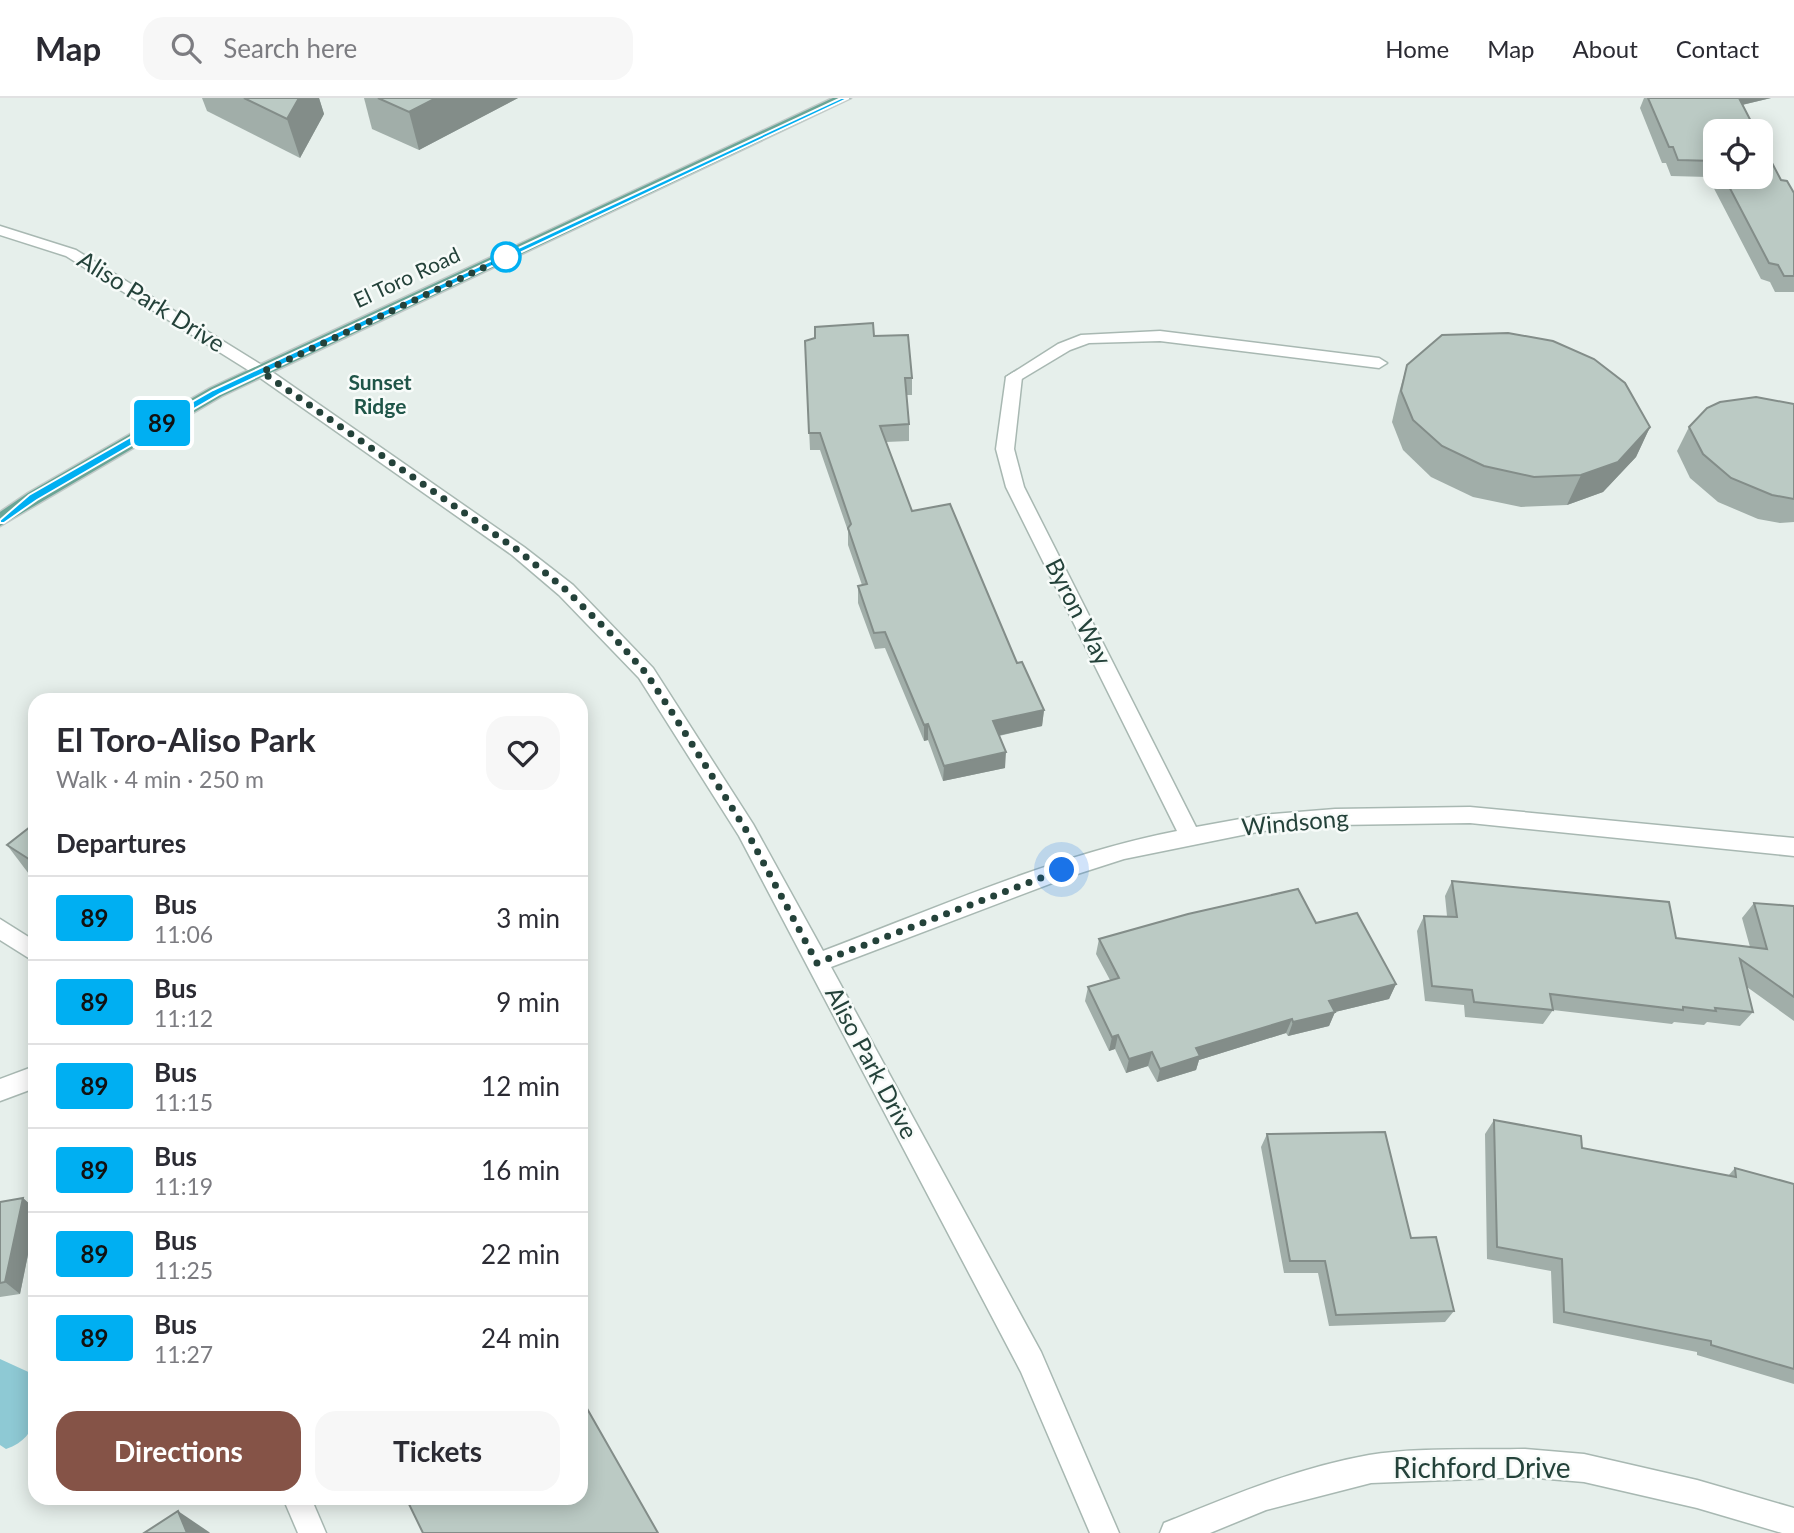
<!DOCTYPE html>
<meta charset="utf-8">
<style>
:root{--surface:#fff;--page:#f7f7f7;--text:#2b2b33;--muted:#7c7c81;--line:#e1e1e2;--accent:#855347}
body{margin:0;font-family:Lato,sans-serif;background:var(--page);color:var(--text);height:100vh;display:flex;flex-direction:column;font-size:26px;white-space:nowrap}
*{box-sizing:border-box;margin:0}
p{font-size:23px;color:var(--muted)}
.icon{flex:none;width:38px;height:38px;fill:none;stroke:currentColor;stroke-width:2;stroke-linecap:round;stroke-linejoin:round}
.map{position:relative;flex:1;overflow:hidden}
.side{position:absolute;left:28px;top:595px;width:560px;height:812px;display:flex;flex-direction:column;background:var(--surface);border-radius:21px;box-shadow:0 4px 18px #0003}
.side>*{flex:none}
.badge{padding:0 14px;border-radius:5px;font-size:24px;line-height:46px}
.buttons{position:absolute;left:1703px;top:21px;display:grid;gap:14px}
.buttons a{display:grid;place-items:center;width:70px;height:70px;border-radius:14px;background:var(--surface);box-shadow:0 4px 18px #0003;font-size:35px}
.you{position:absolute;width:35px;height:35px;margin:-18px;border:5px solid #fff;border-radius:50%;background:#1a73e8;box-shadow:0 0 0 10px #1a73e833}
.map>.badge{position:absolute;translate:-50% -50%;box-shadow:0 0 0 4px #fff}
h2{padding:0 28px;font-size:26px;line-height:63px}
.round{display:grid;place-items:center;flex:none;width:74px;height:74px;border-radius:21px;background:var(--page)}
.overview{display:flex;align-items:center;justify-content:space-between;height:119px;padding:0 28px}
h1{font-size:33px;font-weight:700;line-height:52px}
.button{display:flex;gap:14px;margin-top:auto;padding:14px 28px}
.button a{flex:1;height:80px;border-radius:21px;background:var(--accent);color:#fff;font-size:28px;font-weight:700;line-height:80px;text-align:center}
.button a+a{background:var(--page);color:var(--text)}
ul{padding:0;list-style:none}
li{display:flex;align-items:center;gap:21px;height:84px;padding:0 28px;border-top:2px solid var(--line)}
li div{flex:1}
li b{display:block;font-size:26px}
li em{font-style:normal}
li .badge{min-width:77px;font-weight:700;text-align:center}
header{display:flex;align-items:center;gap:42px;box-sizing:border-box;height:98px;padding:0 35px;background:var(--surface);border-bottom:2px solid var(--line)}
header strong{font-size:33px}
nav{display:flex;gap:38px;margin-inline-start:auto;font-size:24px}
.search{width:490px;height:63px;background:var(--page);display:flex;align-items:center;gap:18px;box-sizing:border-box;padding:0 24px;border-radius:21px;color:var(--muted);font-size:26px}
.map>svg:first-child{display:block}
.water{fill:#8ec9d4}
.lines{fill:none;stroke-linecap:round;stroke-linejoin:round}
.lane-casing{stroke:#a8b8b2;stroke-width:3}
.street-casing{stroke:#a8b8b2;stroke-width:3}
.primary-casing{stroke:#c2cac8;stroke-width:3}
.lane{fill:#fff;fill-rule:evenodd}
.street{fill:#fff;fill-rule:evenodd}
.primary{fill:#6aa596;fill-rule:evenodd}
.wall{fill:#a1aea9}
.shaded-wall{fill:#838d89}
.building{fill:#bbcac4;stroke:#838d89;stroke-width:2}
.line{fill:#00aff2;stroke:#fff;stroke-width:2}
.walk{stroke:#24423a;stroke-width:7;stroke-dasharray:0 12.6}
.stop-dot{fill:#fff;stroke:#00aff2;stroke-width:3.5}
.labels{text-anchor:middle;stroke-width:5;stroke-linejoin:round;paint-order:stroke}
.far-street-label{font-size:21px;fill:#24423a;stroke:#f7fbf9}
.far-neighbourhood-label{font-size:21px;font-weight:bold;fill:#1f5548;stroke:#f7fbf9}
.street-label{font-size:24px;fill:#24423a;stroke:#f7fbf9}
.near-street-label{font-size:28px;fill:#24423a;stroke:#f7fbf9}
</style>
<header>
<strong>Map</strong>
<div class="search"><svg class="icon" aria-label="search" viewBox="0 0 24 24"><circle cx="10" cy="10" r="6"/><path d="M15 15l6 6"/></svg>Search here</div>
<nav><a>Home</a><a>Map</a><a>About</a><a>Contact</a></nav>
</header>
<div class="map">
<svg width="1794" height="1435" viewBox="0 0 1794 1435">
<rect width="100%" height="100%" fill="#e6efeb"/>
<!-- water -->
<path class="water" d="M 0,1261 L 35,1277 C 35,1309 43,1338 6,1351 L 0,1347 Z"/>
<g class="lines">
<defs>
<polygon id="lane" points="1160,233 1379,260 1387,265 1379,270 1160,243 1089,245 1070,252 1020,282 1014,284 1006,279 1058,246 1081,237"/>
<g id="street">
<path d="M 0,128 L 76,152 L 268,271 L 524,449 L 573,487 L 653,570 L 753,726 L 823,853 C 939,809 1055,757 1177,733 L 1006,389 L 996,351 L 1006,279 L 1014,274 L 1022,279 L 1014,351 L 1024,389 L 1196,729 L 1262,717 L 1335,711 L 1470,709 L 1794,740 L 1794,758 L 1470,725 L 1335,727 L 1262,733 L 1124,761 L 1068,779 L 831,869 L 1041,1254 L 1119,1435 L 1090,1435 L 1021,1274 L 739,738 L 639,580 L 559,497 L 512,457 L 256,277 L 66,158 L 0,137 Z"/>
<polygon points="0,821 35,843 35,864 0,842"/>
<polygon points="35,968 35,990 0,1003 0,981"/>
<path d="M 1525,1351 L 1584,1356 L 1697,1382 L 1794,1410 L 1794,1435 L 1782,1435 L 1697,1410 L 1584,1384 L 1525,1379 L 1371,1385 L 1266,1412 L 1210,1435 L 1160,1435 L 1164,1425 L 1174,1421 C 1238,1395 1301,1369 1369,1357 C 1415,1349 1477,1352 1525,1351 Z"/>
<polygon points="283,1400 311,1400 326,1435 298,1435"/>
</g>
<polygon id="primary" points="833,0 851,0 222,298 0,428 0,414 28,395 210,290"/>
</defs>
<!-- lane casing -->
<use href="#lane" class="lane-casing"/>
<!-- street casing -->
<use href="#street" class="street-casing"/>
<!-- primary casing -->
<use href="#primary" class="primary-casing"/>
<!-- lane -->
<use href="#lane" class="lane"/>
<!-- street -->
<use href="#street" class="street"/>
<!-- primary -->
<use href="#primary" class="primary"/>
</g>
<!-- wall -->
<g class="wall">
<polygon points="202,0 319,0 324,16 300,60 207,13"/>
<polygon points="364,0 518,0 419,52 372,31"/>
<polygon points="1644,0 1771,0 1742,7 1715,33 1715,79 1760,79 1781,82 1794,95 1794,194 1775,194 1770,184 1761,181 1708,79 1671,78 1666,65 1662,65 1640,10"/>
<polygon points="874,238 912,280 912,297 906,297 909,326 909,343 886,344 912,413 1017,565 1044,612 1042,628 999,638 1005,670 943,683 928,642 924,643 885,550 875,551 858,505 858,488 862,487 848,447 848,433 820,352 810,352 805,243"/>
<polygon points="1407,267 1650,329 1636,359 1603,394 1567,407 1521,409 1473,399 1431,379 1403,352 1392,324 1398,298"/>
<polygon points="1794,306 1794,424 1780,425 1758,421 1718,404 1690,380 1677,353 1689,329"/>
<polygon points="35,725 35,784 7,747"/>
<polygon points="1452,783 1676,840 1750,849 1742,820 1754,805 1794,808 1794,923 1747,889 1753,914 1740,928 1707,924 1704,927 1674,924 1672,926 1553,912 1543,926 1465,919 1464,907 1425,903 1417,833 1424,818 1447,818 1445,798"/>
<polygon points="1316,825 1396,886 1389,901 1335,914 1329,928 1288,938 1286,935 1199,962 1196,972 1157,984 1148,968 1126,975 1115,951 1109,953 1085,903 1088,889 1110,882 1096,856 1099,841"/>
<polygon points="1494,1022 1582,1050 1728,1078 1735,1070 1794,1086 1794,1286 1697,1257 1697,1254 1553,1225 1551,1173 1487,1161 1485,1036"/>
<polygon points="1267,1036 1411,1140 1454,1213 1445,1224 1329,1228 1318,1175 1284,1175 1261,1049"/>
<polygon points="23,1100 35,1111 35,1122 20,1196 0,1199 0,1104"/>
</g>
<!-- shaded-wall -->
<g class="shaded-wall">
<polygon points="299,0 319,0 324,16 300,60 287,21"/>
<polygon points="436,0 518,0 419,52 409,14"/>
<polygon points="1733,0 1771,0 1729,10"/>
<polygon points="1650,329 1636,359 1603,394 1567,407 1581,377"/>
<polygon points="1044,612 1042,628 992,639 993,623"/>
<polygon points="928,626 928,642 924,643 924,627"/>
<polygon points="1006,654 1005,670 943,683 944,668"/>
<polygon points="1396,886 1389,901 1335,914 1329,928 1288,938 1293,924 1329,903"/>
<polygon points="1292,921 1286,935 1199,962 1196,972 1157,984 1160,971 1196,950"/>
<polygon points="1118,937 1115,951 1109,953 1112,939"/>
<polygon points="1152,954 1148,968 1126,975 1129,961"/>
<polygon points="23,1100 35,1111 35,1122 20,1196 5,1184"/>
<polygon points="178,1413 209,1434 210,1435 187,1435"/>
</g>
<!-- building -->
<g class="building">
<polygon points="244,0 299,0 287,21"/>
<polygon points="378,0 436,0 409,14"/>
<polygon points="1648,0 1739,0 1756,33 1715,33 1715,63 1678,62 1673,49 1669,49"/>
<polygon points="1760,42 1781,82 1787,83 1794,95 1794,178 1784,178 1778,167 1769,165 1724,79 1760,79"/>
<polygon points="873,225 874,238 908,237 912,280 905,280 909,326 880,328 912,413 950,406 1017,565 1022,564 1044,612 993,623 1006,654 944,668 928,626 924,627 885,534 874,535 858,488 867,486 848,430 851,426 820,335 809,335 805,243 815,240 815,229"/>
<polygon points="1508,235 1553,243 1594,261 1625,285 1650,329 1618,364 1581,377 1534,379 1484,368 1442,348 1413,322 1401,293 1407,267 1442,237"/>
<polygon points="1756,299 1794,306 1794,401 1772,397 1731,380 1703,356 1689,329 1707,310 1720,304"/>
<polygon points="35,725 35,765 7,747"/>
<polygon points="1452,783 1669,804 1676,840 1767,851 1754,805 1794,808 1794,899 1740,861 1753,914 1715,910 1716,913 1683,909 1683,912 1550,896 1553,912 1474,904 1472,892 1432,888 1424,818 1457,819"/>
<polygon points="1298,791 1316,825 1357,815 1396,886 1329,903 1335,914 1293,924 1292,921 1196,950 1200,958 1160,971 1152,954 1129,961 1118,937 1112,939 1088,889 1119,880 1099,841 1188,816"/>
<polygon points="1494,1022 1581,1038 1582,1050 1736,1079 1735,1070 1794,1086 1794,1271 1711,1247 1711,1243 1564,1214 1562,1161 1497,1149"/>
<polygon points="1385,1034 1411,1140 1436,1139 1454,1213 1336,1217 1325,1163 1290,1163 1267,1036"/>
<polygon points="23,1100 5,1184 0,1185 0,1104"/>
<polygon points="581,1300 658,1435 423,1435 406,1400 581,1400"/>
<polygon points="178,1413 187,1435 144,1435"/>
</g>
<!-- line -->
<polygon class="line" points="841,0 849,0 220,296 37,402 4,425 0,425 0,422 29,397 213,292"/>
<g class="lines">
<!-- walk -->
<polyline class="walk" points="506,159 262,274 519,453 566,492 611,536 646,575 675,619 746,732 817,865 1062,772"/>
</g>
<!-- markers -->
<circle class="stop-dot" cx="506" cy="159" r="14"/>
<g class="labels">
<!-- far-street labels -->
<g class="far-street-label">
<text transform="translate(407 180) rotate(-25)" y="7">El Toro Road</text>
</g>
<!-- far-neighbourhood labels -->
<g class="far-neighbourhood-label">
<text x="380" y="292">Sunset<tspan x="380" dy="24">Ridge</tspan></text>
</g>
<!-- street labels -->
<g class="street-label">
<text transform="translate(151 204) rotate(32)" y="8">Aliso Park Drive</text>
<text transform="translate(1078 514) rotate(63)" y="8">Byron Way</text>
<text transform="translate(1295 725) rotate(-5)" y="8">Windsong</text>
<text transform="translate(871 965) rotate(62)" y="8">Aliso Park Drive</text>
</g>
<!-- near-street labels -->
<g class="near-street-label">
<text x="1482" y="1380">Richford Drive</text>
</g>
</g>
</svg>
<div class="buttons">
<a><svg class="icon" aria-label="locate" viewBox="0 0 24 24"><circle cx="12" cy="12" r="6"/><path d="M12 2v4M12 18v4M2 12h4M18 12h4"/></svg></a>
</div>
<div class="you" style="left:1062px;top:772px"></div>
<b class="badge" style="left:162px;top:325px;background:#00aff2;color:#111">89</b>
<section class="side">
<div class="overview"><div><h1>El Toro-Aliso Park</h1><p>Walk · 4 min · 250 m</p></div><a class="round"><svg class="icon" aria-label="heart" viewBox="0 0 24 24"><path d="M12 20l-8-8c-3-5 5-10 8-4 3-6 11-1 8 4z"/></svg></a></div>
<h2>Departures</h2>
<ul>
<li><span class="badge" style="background:#00aff2;color:#111">89</span><div><b>Bus</b><p>11:06</p></div><em>3 min</em></li>
<li><span class="badge" style="background:#00aff2;color:#111">89</span><div><b>Bus</b><p>11:12</p></div><em>9 min</em></li>
<li><span class="badge" style="background:#00aff2;color:#111">89</span><div><b>Bus</b><p>11:15</p></div><em>12 min</em></li>
<li><span class="badge" style="background:#00aff2;color:#111">89</span><div><b>Bus</b><p>11:19</p></div><em>16 min</em></li>
<li><span class="badge" style="background:#00aff2;color:#111">89</span><div><b>Bus</b><p>11:25</p></div><em>22 min</em></li>
<li><span class="badge" style="background:#00aff2;color:#111">89</span><div><b>Bus</b><p>11:27</p></div><em>24 min</em></li>
</ul>
<div class="button"><a>Directions</a><a>Tickets</a></div>
</section>
</div>
